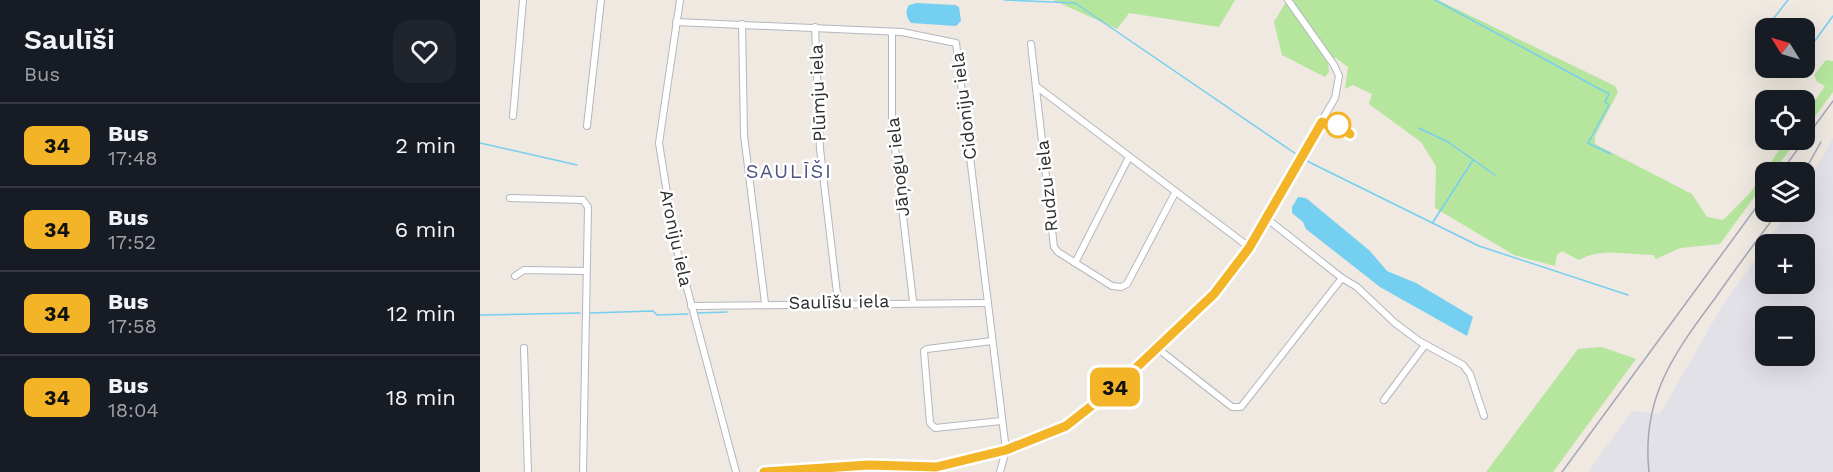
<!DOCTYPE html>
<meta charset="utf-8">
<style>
:root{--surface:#171b24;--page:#20242c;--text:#f1f3f6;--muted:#9ea1a6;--line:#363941}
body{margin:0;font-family:"Work Sans",sans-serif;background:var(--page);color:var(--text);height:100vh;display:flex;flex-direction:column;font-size:22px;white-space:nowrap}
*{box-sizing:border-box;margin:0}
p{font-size:20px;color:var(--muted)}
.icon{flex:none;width:33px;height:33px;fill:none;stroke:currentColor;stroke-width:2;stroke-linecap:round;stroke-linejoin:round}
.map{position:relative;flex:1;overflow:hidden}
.panel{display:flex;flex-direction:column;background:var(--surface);width:480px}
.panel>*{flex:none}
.badge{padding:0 12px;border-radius:9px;font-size:21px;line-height:39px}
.needle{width:39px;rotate:307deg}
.tools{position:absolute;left:1275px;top:18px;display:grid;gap:12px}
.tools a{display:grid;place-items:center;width:60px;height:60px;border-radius:12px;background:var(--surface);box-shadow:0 6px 24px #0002;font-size:30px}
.map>.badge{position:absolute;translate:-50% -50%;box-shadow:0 0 0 3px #fff}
.round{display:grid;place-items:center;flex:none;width:63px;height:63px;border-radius:18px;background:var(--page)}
.head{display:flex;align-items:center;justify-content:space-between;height:102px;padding:0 24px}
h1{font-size:28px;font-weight:600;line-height:45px}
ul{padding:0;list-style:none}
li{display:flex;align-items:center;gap:18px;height:84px;padding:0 24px;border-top:2px solid var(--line)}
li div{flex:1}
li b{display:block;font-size:22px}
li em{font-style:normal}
li .badge{min-width:66px;font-weight:700;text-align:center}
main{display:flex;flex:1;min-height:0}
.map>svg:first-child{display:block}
.industrial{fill:#e3e1e8;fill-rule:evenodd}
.green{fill:#b6e59e}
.water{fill:#75cff0}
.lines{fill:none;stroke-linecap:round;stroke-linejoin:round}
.stream{stroke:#75cff0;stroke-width:1.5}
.minor-casing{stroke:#b4b7c1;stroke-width:8}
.minor{stroke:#fff;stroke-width:6}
.rail{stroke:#a3a6b8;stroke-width:1.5}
.line-casing{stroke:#fff;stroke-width:14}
.line{stroke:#f4b427;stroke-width:9}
.stop-dot{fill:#fff;stroke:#f4b427;stroke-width:3}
.labels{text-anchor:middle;stroke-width:5;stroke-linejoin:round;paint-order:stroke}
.street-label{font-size:18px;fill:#2e2e2e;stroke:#fff}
.neighbourhood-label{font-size:20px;letter-spacing:1.5px;fill:#4d5680;stroke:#fff}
</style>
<main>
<section class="panel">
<div class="head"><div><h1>Saulīši</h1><p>Bus</p></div><a class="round"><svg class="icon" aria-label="heart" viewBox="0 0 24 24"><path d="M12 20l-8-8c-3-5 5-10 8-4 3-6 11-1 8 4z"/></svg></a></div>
<ul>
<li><span class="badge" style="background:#f4b427;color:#111">34</span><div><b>Bus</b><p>17:48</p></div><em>2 min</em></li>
<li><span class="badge" style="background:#f4b427;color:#111">34</span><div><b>Bus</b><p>17:52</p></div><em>6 min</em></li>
<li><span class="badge" style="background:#f4b427;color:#111">34</span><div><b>Bus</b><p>17:58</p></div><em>12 min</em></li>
<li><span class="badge" style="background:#f4b427;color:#111">34</span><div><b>Bus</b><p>18:04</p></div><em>18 min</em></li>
</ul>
</section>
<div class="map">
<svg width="1353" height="472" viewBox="0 0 1353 472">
<rect width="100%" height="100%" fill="#efe9e1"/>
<!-- industrial -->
<path class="industrial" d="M 1353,138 L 1353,472 L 1108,472 L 1152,411 L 1180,414 L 1242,306 L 1286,245 L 1286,284 L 1324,284 L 1324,244 L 1286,244 L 1308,212 L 1324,212 L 1325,186 ZM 1286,316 L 1324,316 L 1324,356 L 1286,356 Z"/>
<!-- green -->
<g class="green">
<polygon points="573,0 755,0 739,27 649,13 637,29"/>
<path d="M 807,0 L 958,0 L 1135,86 L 1138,92 L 1115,136 L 1115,144 L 1212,194 L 1227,217 L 1243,220 L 1270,193 L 1306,140 L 1317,140 L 1293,172 L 1286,172 L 1285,182 L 1240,244 L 1200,248 L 1176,259 L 1173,255 C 1147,255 1122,247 1099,260 L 1082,251 L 1077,255 L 1075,266 L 1034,255 L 955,208 L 956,166 L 941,142 L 889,104 L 892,94 L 873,85 L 865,89 L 868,67 L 856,58 L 848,61 L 849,72 L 845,77 L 802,55 L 794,22 Z"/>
<polygon points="1346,60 1353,61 1353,92 1325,130 1325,115 1345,86 1337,82 1334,75"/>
<polygon points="1122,347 1156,359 1073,472 1006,472 1098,349"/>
</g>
<!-- water -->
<g class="water">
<path d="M 437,3 L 475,5 L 479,7 L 481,21 L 476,26 L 431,23 C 426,17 425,11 429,5 Z"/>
<polygon points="818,197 826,198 890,251 907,271 936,283 993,317 987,336 900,287 826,229 823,222 812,213 812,207"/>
</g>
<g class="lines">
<!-- stream -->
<g class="stream">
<polyline points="525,0 595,3 816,154"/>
<polyline points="955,0 1129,94 1125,102 1129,105 1108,143 1131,154"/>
<polyline points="1286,28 1308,0"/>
<polyline points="1334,42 1353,16"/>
<polyline points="939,128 968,142 1015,175"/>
<polyline points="0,143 97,165"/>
<polyline points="827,161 999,246 1148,295"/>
<polyline points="953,222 993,160"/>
<polyline points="109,313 173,311 177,315 208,314"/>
<polyline points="218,313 247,312"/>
<polyline points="0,315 100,313"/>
</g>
<defs>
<g id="minor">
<polyline points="200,0 179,143 195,243 256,472"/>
<polyline points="196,22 422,32 476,43 526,450 520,472"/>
<polyline points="262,24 264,135 285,303"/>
<polyline points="335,27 340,149 358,302"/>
<polyline points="412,32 412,122 433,301"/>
<polyline points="551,44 574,247 578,252 632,286 641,287 647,284 695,193"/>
<polyline points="556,86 769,247"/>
<polyline points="33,116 43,0"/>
<polyline points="107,126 121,0"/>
<polyline points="30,198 103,200 108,207 103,472"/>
<polyline points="786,218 862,278 877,287 915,323 939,341 983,365 990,374 1004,416"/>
<polyline points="595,263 649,157"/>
<polyline points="35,276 44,270 106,271"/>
<polyline points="211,306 508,303"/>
<polyline points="512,341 447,349 444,351 450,423 455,428 521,421"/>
<polyline points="44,348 48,472"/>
<polyline points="677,348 752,407 761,407 862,278"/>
<polyline points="904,400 945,345"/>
<polyline points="283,472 389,465 456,467 526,450 586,426 638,385 734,294 769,247 855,98 859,76 854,65 808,0"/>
</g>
</defs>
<!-- minor casing -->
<use href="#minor" class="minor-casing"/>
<!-- minor -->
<use href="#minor" class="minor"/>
<!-- rail -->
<g class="rail">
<polyline points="1301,172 1353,101"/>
<polyline points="1324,172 1341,142"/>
<polyline points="1082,472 1286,194"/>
<path d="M 1169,472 C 1161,398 1194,353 1236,297 C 1256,268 1277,240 1298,212"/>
</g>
</g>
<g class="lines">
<defs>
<polyline id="line" points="284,472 389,465 456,467 526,450 586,426 638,385 734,294 769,248 842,122 849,126 858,125 870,134"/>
</defs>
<!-- line casing -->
<use href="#line" class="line-casing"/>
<!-- line -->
<use href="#line" class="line"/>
</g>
<!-- markers -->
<circle class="stop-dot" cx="858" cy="125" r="12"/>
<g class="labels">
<!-- street labels -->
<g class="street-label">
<text transform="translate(338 93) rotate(-92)" y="6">Plūmju iela</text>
<text transform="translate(484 106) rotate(-97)" y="6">Cidoniju iela</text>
<text transform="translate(418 167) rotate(-96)" y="6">Jāņogu iela</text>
<text transform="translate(567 186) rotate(-96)" y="6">Rudzu iela</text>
<text transform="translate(196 238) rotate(78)" y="6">Aroniju iela</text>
<text transform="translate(359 302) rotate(-1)" y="6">Saulīšu iela</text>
</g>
<!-- neighbourhood labels -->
<g class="neighbourhood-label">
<text x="309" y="178">SAULĪŠI</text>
</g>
</g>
</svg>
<div class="tools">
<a><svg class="needle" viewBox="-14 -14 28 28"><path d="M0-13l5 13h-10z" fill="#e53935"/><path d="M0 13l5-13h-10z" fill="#9ea1a6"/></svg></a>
<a><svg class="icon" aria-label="locate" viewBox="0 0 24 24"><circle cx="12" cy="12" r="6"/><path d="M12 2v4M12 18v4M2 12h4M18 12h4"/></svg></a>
<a><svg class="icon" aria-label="layers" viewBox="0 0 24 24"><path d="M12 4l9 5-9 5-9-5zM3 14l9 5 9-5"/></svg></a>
<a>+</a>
<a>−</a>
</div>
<b class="badge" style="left:635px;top:387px;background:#f4b427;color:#111">34</b>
</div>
</main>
